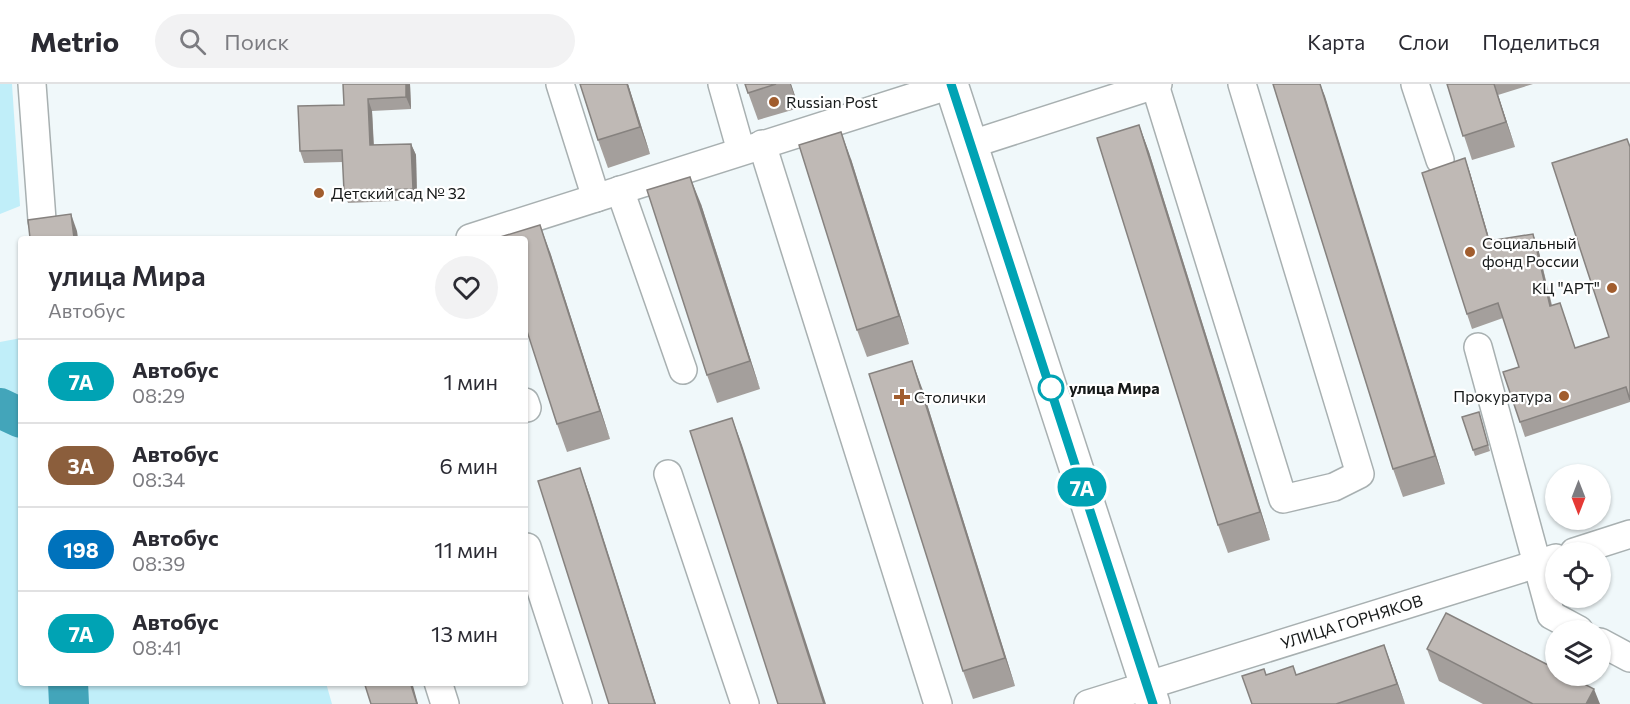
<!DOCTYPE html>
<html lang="ru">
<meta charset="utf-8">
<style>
:root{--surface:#fff;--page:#f2f2f3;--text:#2b2b33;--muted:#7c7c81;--line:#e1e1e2}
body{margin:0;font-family:Commissioner,sans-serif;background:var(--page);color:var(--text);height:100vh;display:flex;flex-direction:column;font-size:22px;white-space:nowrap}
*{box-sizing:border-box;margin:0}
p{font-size:20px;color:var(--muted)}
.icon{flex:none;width:33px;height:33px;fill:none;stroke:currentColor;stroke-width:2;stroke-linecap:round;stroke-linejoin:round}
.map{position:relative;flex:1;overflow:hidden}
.details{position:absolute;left:18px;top:152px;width:510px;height:450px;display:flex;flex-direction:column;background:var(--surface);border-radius:6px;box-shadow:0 2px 4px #0004}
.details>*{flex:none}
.badge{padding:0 12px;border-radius:20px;font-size:21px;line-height:39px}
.needle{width:39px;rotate:180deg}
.buttons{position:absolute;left:1545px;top:380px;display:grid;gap:12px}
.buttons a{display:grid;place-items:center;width:66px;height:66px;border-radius:50%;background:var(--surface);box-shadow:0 2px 4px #0004;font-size:30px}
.map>.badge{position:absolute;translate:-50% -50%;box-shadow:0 0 0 3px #fff}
.round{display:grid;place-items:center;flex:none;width:63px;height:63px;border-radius:32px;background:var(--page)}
.summary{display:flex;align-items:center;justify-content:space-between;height:102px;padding:0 30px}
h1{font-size:28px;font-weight:600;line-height:45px}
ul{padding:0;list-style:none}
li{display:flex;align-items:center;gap:18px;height:84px;padding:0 30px;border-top:2px solid var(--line)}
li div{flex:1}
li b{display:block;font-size:22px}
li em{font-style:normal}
li .badge{min-width:66px;font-weight:700;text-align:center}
header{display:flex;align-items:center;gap:36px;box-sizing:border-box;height:84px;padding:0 30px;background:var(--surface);border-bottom:2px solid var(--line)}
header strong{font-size:28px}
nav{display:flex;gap:33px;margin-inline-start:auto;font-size:21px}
.search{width:420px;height:54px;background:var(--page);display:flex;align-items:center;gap:15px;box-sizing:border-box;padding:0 21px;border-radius:33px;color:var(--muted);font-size:22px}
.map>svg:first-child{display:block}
.green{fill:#c0eef9}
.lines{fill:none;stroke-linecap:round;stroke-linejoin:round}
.river{stroke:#43a5ba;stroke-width:40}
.minor-casing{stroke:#a8b0b1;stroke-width:30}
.major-casing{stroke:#a8b0b1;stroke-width:36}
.minor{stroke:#fff;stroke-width:27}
.major{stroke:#fff;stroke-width:33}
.wall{fill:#a49f9c}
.shaded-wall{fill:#86827f}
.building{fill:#bfb9b5;stroke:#86827f;stroke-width:1.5}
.line-casing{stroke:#fff;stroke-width:14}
.line{stroke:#00a3b4;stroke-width:9}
.poi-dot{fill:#a15d2e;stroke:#fff;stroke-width:2}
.stop-dot{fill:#fff;stroke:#00a3b4;stroke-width:3}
.labels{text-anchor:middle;stroke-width:4.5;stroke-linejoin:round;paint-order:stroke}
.poi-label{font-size:16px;fill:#171a1a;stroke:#fff;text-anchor:start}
.stop-label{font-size:16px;font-weight:bold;fill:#171a1a;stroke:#fff;text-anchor:start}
.street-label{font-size:16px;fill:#171a1a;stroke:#fff}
</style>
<header>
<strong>Metrio</strong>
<div class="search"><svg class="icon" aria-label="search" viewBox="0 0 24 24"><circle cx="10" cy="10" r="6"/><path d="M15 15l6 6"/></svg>Поиск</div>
<nav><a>Карта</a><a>Слои</a><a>Поделиться</a></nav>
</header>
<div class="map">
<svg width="1630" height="620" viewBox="0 0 1630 620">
<rect width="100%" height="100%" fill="#f0f8fa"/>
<!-- green -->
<g class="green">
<polygon points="0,0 12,0 20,122 0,130"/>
<polygon points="21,254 21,598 326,599 332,620 0,620 0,258"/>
</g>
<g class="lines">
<!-- river -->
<g class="river">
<polyline points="0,324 21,334"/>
<polyline points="68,598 69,620"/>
</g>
<defs>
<g id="minor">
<polyline points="32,0 42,136"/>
<polyline points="560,0 596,114"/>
<polyline points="722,0 741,67"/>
<polyline points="1415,0 1440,76"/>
<polyline points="1155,1 1283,415 1334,403 1360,390 1242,0"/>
<polyline points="762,60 938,620"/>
<polyline points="972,60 1158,0"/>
<polyline points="620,106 683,286"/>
<polyline points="470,154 951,1"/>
<polyline points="1478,263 1551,531 1579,546"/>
<polyline points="525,318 527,324"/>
<polyline points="668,390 745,620"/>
<polyline points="527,463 578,620"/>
<polyline points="1574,468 1630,450"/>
<polyline points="1600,558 1630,574"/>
<polyline points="438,598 445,620"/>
<path id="s1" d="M 1088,620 L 1556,474"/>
</g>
<polyline id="major" points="951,0 1153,620"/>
</defs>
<!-- minor casing -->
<use href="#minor" class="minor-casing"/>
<!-- major casing -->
<use href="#major" class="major-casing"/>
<!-- minor -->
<use href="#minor" class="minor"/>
<!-- major -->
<use href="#major" class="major"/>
</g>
<!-- wall -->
<g class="wall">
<polygon points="343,0 410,0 411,25 372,27 374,61 411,60 416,71 417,116 348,119 344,107 343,78 304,79 300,67 344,21"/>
<polygon points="580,0 628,0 650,70 608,84 598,56"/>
<polygon points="745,0 791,0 799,24 758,36"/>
<polygon points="1273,0 1320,0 1445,400 1403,413 1393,385"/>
<polygon points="1447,0 1533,0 1498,11 1515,63 1472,76"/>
<polygon points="1139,41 1149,68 1270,456 1228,469 1218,441"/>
<polygon points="1630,62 1630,318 1525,353 1520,338 1519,283 1503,234 1472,245 1467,230 1465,74 1470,89 1490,157 1533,150 1538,164 1552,221 1565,233 1575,264 1609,253"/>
<polygon points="851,75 909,260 867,273 857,246"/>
<polygon points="701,120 760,305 717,319 707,291"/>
<polygon points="550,168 610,355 567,368 557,340"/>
<polygon points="922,304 1015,602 973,615 963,587"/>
<polygon points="1479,328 1490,367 1475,372 1462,333"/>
<polygon points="1384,561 1405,620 1252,620 1296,591"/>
<polygon points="1427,565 1600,620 1483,620 1439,597"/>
</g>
<!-- shaded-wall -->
<g class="shaded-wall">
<polygon points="406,0 410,0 411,25 406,13"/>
<polygon points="627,0 628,0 650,70 640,43"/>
<polygon points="790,0 791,0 799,24"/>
<polygon points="1320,0 1325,12 1445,400 1435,372"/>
<polygon points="1494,0 1498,11 1515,63 1506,38"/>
<polygon points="368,15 372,27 374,73 370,61"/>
<polygon points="1139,41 1149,68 1270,456 1260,428"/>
<polygon points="841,48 851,75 909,260 899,232"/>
<polygon points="411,60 416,71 417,116 413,105"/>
<polygon points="1465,74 1470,89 1494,172 1489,157"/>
<polygon points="690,93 701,120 760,305 750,277"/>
<polygon points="71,130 77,147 78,154 74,154"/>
<polygon points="540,141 550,168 610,355 600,327"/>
<polygon points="1533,150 1538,164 1555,237 1550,222"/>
<polygon points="912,277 922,304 1015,602 1005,574"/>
<polygon points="732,334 742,361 826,620 824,620"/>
<polygon points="580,384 590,412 656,620 655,620"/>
<polygon points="1384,561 1393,585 1405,620 1397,600"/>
<polygon points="410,598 412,598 418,620 417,620"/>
<polygon points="1594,605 1600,620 1586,620"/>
</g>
<!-- building -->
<g class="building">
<polygon points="343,0 406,0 406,13 368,15 370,61 411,60 413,105 344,107 342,66 300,67 298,22 344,21"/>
<polygon points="580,0 627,0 640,43 598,56"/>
<polygon points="745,0 776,0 748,9"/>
<polygon points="1273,0 1320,0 1435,372 1393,385"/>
<polygon points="1447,0 1494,0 1506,38 1463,52"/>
<polygon points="1139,41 1260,428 1218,441 1097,54"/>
<polygon points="841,48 899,232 857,246 799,61"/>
<polygon points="1627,55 1630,63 1630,316 1626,303 1520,338 1503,288 1519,283 1498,219 1467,230 1422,89 1465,74 1489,157 1533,150 1550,222 1560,219 1575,264 1609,253 1552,79"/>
<polygon points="690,93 750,277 707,291 647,106"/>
<polygon points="71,130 74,154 30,154 28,136"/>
<polygon points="540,141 600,327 557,340 525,241 525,154 497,154"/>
<polygon points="912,277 1005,574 963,587 869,290"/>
<polygon points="1479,328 1488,361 1473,366 1462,333"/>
<polygon points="732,334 824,620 778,620 690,347"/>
<polygon points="580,384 655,620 609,620 538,397"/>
<polygon points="1446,529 1556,585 1556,591 1567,591 1594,605 1586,620 1533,620 1427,565"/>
<polygon points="1384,561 1397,600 1336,620 1252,620 1242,592 1264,585 1266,591 1293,582 1296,591"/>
<polygon points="364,598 410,598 417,620 371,620"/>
</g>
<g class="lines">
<defs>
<polyline id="line" points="951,0 1153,620"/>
</defs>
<!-- line casing -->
<use href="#line" class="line-casing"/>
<!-- line -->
<use href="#line" class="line"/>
</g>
<!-- markers -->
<g class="poi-dot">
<circle cx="774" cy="18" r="6"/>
<circle cx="319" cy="109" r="6"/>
<circle cx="1470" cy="168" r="6"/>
<circle cx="1612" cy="204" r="6"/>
<circle cx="1564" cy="312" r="6"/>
<path d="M899 304h6v6h6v6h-6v6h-6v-6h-6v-6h6z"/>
</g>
<circle class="stop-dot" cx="1051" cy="304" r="12"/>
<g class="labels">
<!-- poi labels -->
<g class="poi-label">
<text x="786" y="24">Russian Post</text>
<text x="331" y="115">Детский сад № 32</text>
<text x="1482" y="165">Социальный<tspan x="1482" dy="18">фонд России</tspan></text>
<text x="1600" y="210" text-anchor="end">КЦ "АРТ"</text>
<text x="1552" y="318" text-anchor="end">Прокуратура</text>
<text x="914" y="319">Столички</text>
</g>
<!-- stop labels -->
<g class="stop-label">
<text x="1069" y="310">улица Мира</text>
</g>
<!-- street labels -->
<g class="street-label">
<text dy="6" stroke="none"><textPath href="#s1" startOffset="276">УЛИЦА ГОРНЯКОВ</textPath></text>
</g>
</g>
</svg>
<div class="buttons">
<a><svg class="needle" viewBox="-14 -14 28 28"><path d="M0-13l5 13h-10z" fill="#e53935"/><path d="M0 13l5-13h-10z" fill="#7c7c81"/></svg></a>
<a><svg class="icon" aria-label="locate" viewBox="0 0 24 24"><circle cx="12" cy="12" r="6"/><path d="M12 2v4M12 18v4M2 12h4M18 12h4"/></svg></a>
<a><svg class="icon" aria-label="layers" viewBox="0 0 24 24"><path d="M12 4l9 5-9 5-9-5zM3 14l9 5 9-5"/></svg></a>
</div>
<b class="badge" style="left:1082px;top:403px;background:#00a3b4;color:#fff">7А</b>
<section class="details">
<div class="summary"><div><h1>улица Мира</h1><p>Автобус</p></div><a class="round"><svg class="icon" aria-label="heart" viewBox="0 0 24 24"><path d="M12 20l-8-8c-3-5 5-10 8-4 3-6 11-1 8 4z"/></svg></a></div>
<ul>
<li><span class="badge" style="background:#00a3b4;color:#fff">7А</span><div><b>Автобус</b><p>08:29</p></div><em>1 мин</em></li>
<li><span class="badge" style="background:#8b5e3c;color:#fff">3А</span><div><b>Автобус</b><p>08:34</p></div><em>6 мин</em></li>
<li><span class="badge" style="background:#0072bc;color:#fff">198</span><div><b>Автобус</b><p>08:39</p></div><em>11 мин</em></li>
<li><span class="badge" style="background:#00a3b4;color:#fff">7А</span><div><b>Автобус</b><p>08:41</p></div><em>13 мин</em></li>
</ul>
</section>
</div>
